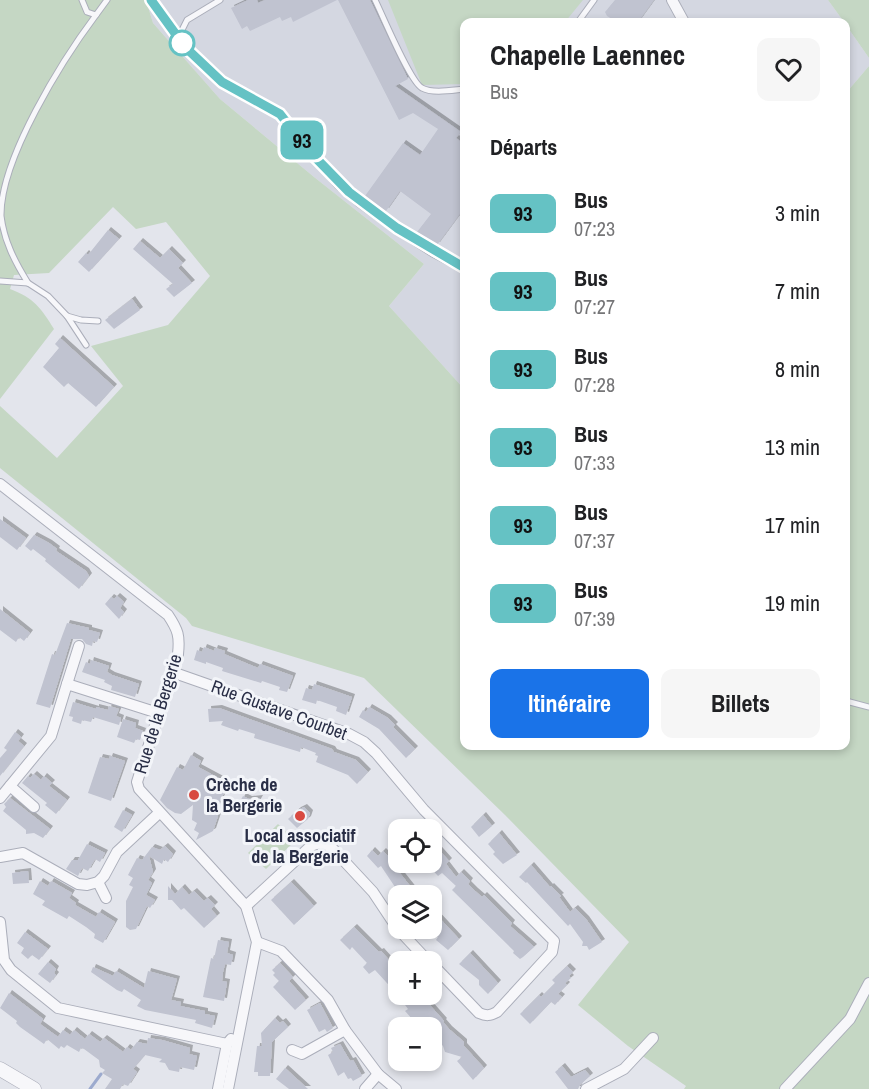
<!DOCTYPE html>
<html lang="fr">
<meta charset="utf-8">
<style>
:root{--surface:#fff;--page:#f6f6f6;--text:#202124;--muted:#757577;--accent:#1a73e8}
body{margin:0;font-family:"Archivo Narrow",sans-serif;background:var(--page);color:var(--text);height:100vh;display:flex;flex-direction:column;font-size:22px;white-space:nowrap}
*{box-sizing:border-box;margin:0}
p{font-size:20px;color:var(--muted)}
.icon{flex:none;width:33px;height:33px;fill:none;stroke:currentColor;stroke-width:2;stroke-linecap:round;stroke-linejoin:round}
.map{position:relative;flex:1;overflow:hidden}
.side{position:absolute;left:460px;top:18px;width:390px;height:732px;display:flex;flex-direction:column;background:var(--surface);border-radius:12px;box-shadow:0 3px 9px #0003}
.side>*{flex:none}
.badge{padding:0 12px;border-radius:9px;font-size:21px;line-height:39px}
.tools{position:absolute;left:388px;top:819px;display:grid;gap:12px}
.tools a{display:grid;place-items:center;width:54px;height:54px;border-radius:12px;background:var(--surface);box-shadow:0 3px 9px #0003;font-size:30px}
.map>.badge{position:absolute;translate:-50% -50%;box-shadow:0 0 0 3px #fff}
h2{padding:0 30px;font-size:22px;line-height:54px}
.round{display:grid;place-items:center;flex:none;width:63px;height:63px;border-radius:12px;background:var(--page)}
.summary{display:flex;align-items:center;justify-content:space-between;height:102px;padding:0 30px}
h1{font-size:28px;font-weight:700;line-height:45px}
.primary-button{display:flex;gap:12px;margin-top:auto;padding:12px 30px}
.primary-button a{flex:1;height:69px;border-radius:12px;background:var(--accent);color:#fff;font-size:24px;font-weight:700;line-height:69px;text-align:center}
.primary-button a+a{background:var(--page);color:var(--text)}
ul{padding:0;list-style:none}
li{display:flex;align-items:center;gap:18px;height:78px;padding:0 30px}
li div{flex:1}
li b{display:block;font-size:22px}
li em{font-style:normal}
li .badge{min-width:66px;font-weight:700;text-align:center}
.map>svg:first-child{display:block}
.built{fill:#d4d7e1}
.green{fill:#c5d7c4}
.lines{fill:none;stroke-linecap:round;stroke-linejoin:round}
.stream{stroke:#9caace;stroke-width:3}
.building{fill:#c0c3d0;filter:url(#shadow)}
.service-casing{stroke:#abaeba;stroke-width:7}
.minor-casing{stroke:#abaeba;stroke-width:12}
.tertiary-casing{stroke:#abaeba;stroke-width:15}
.service{stroke:#f7f7fa;stroke-width:5}
.minor{stroke:#f7f7fa;stroke-width:10}
.tertiary{stroke:#f7f7fa;stroke-width:14}
.line-casing{stroke:#fff;stroke-width:14}
.line{stroke:#65c2c4;stroke-width:9}
.stop-dot{fill:#fff;stroke:#65c2c4;stroke-width:3}
.poi-dot{fill:#d84941;stroke:#f3f5f9;stroke-width:2}
.labels{text-anchor:middle;stroke-width:6;stroke-linejoin:round;paint-order:stroke}
.street-label{font-size:18px;fill:#292e46;stroke:#f3f5f9}
.poi-label{font-size:18px;font-weight:bold;fill:#292e46;stroke:#f3f5f9;text-anchor:start}
</style>
<div class="map">
<svg width="869" height="1089" viewBox="0 0 869 1089">
<defs>
<filter id="shadow"><feDropShadow dx="3" dy="-3" stdDeviation="0" flood-color="#0004"/></filter>
</defs>
<rect width="100%" height="100%" fill="#e3e5ec"/>
<!-- built -->
<g class="built">
<polygon points="146,0 828,0 844,22 465,22 465,390 389,306 424,264 314,177 220,99 153,23"/>
<polygon points="846,25 869,58 869,66 846,93"/>
</g>
<!-- green -->
<g class="green">
<path d="M 0,0 L 146,0 L 153,23 L 220,99 L 314,177 L 424,264 L 389,306 L 465,390 L 465,746 L 846,746 L 846,93 L 869,66 L 869,1089 L 684,1089 L 686,1086 L 628,1046 L 578,1005 L 629,942 L 505,815 L 364,678 L 192,626 L 186,618 L 0,468 L 0,406 L 57,458 L 123,386 L 91,346 L 168,325 L 210,276 L 166,222 L 136,229 L 113,207 L 49,273 L 14,275 L 10,289 C 34,298 41,308 54,329 L 0,399 Z"/>
<polygon points="388,0 583,0 565,22 465,22 465,84 422,85"/>
<polygon points="828,0 869,0 869,58 846,25 846,22 844,22"/>
<polygon points="278,824 295,841 266,869 248,853"/>
</g>
<g class="lines">
<!-- stream -->
<polyline class="stream" points="90,1089 101,1074"/>
</g>
<!-- building -->
<g class="building">
<polygon points="248,0 257,0 258,3 265,0 337,0 293,22 291,17 282,21 280,17 250,31 247,26 242,29 231,8"/>
<polygon points="338,0 370,0 408,79 395,86 461,132 456,138 465,145 465,207 437,245 417,232 431,214 400,191 386,211 365,196 403,143 420,155 438,129 413,113 399,120"/>
<polygon points="615,0 654,0 638,22 628,19 625,22 617,22 607,16 605,12"/>
<polygon points="108,230 119,239 89,272 78,262 86,253 88,255"/>
<polygon points="140,241 160,258 169,249 183,263 178,268 192,283 174,297 166,289 173,284 133,249"/>
<polygon points="132,299 140,310 114,329 105,320"/>
<polygon points="60,338 114,387 96,407 68,383 64,387 43,367 59,348 55,344"/>
<polygon points="0,519 26,538 17,550 0,537"/>
<polygon points="34,535 49,543 57,549 56,551 86,571 89,576 79,589 45,561 46,559 33,549 31,551 25,546"/>
<polygon points="117,596 124,602 120,608 124,612 119,619 105,604 111,597 114,599"/>
<polygon points="0,609 30,633 24,641 19,637 16,642 0,630"/>
<polygon points="67,623 89,628 89,630 100,633 97,642 93,641 92,646 86,644 82,639 71,639 50,708 36,704 52,654 55,655"/>
<polygon points="204,647 214,651 215,648 225,651 224,654 258,668 260,664 293,676 287,692 279,690 280,687 262,681 261,683 222,671 223,668 206,662 206,664 194,660 197,650 202,652"/>
<polygon points="91,660 109,666 107,672 112,675 139,684 135,697 111,690 112,686 104,682 105,680 82,672 86,662 90,664"/>
<polygon points="314,684 352,697 346,715 336,711 337,707 317,700 316,704 302,700 306,688 312,690"/>
<polygon points="73,702 96,709 96,707 108,710 109,706 119,709 116,716 121,718 119,725 93,717 91,722 82,720 81,724 72,721 73,717 69,716"/>
<polygon points="369,707 388,718 395,725 393,727 415,749 406,758 379,729 359,717 363,710 366,712"/>
<polygon points="219,708 332,749 334,752 356,760 368,772 357,784 348,775 316,762 318,756 315,755 316,753 301,747 300,752 254,738 255,734 239,729 238,731 221,725 223,721 209,722 208,709"/>
<polygon points="123,719 136,723 135,728 143,731 140,740 136,739 134,743 117,737"/>
<polygon points="15,732 21,737 18,741 24,746 0,776 0,758 7,750 4,748"/>
<polygon points="191,755 201,761 198,767 226,782 225,785 227,787 214,813 218,816 213,831 196,840 199,833 194,830 197,823 192,820 193,805 181,814 175,813 167,808 160,800 177,767 183,770"/>
<polygon points="110,756 125,761 111,801 88,793 100,757 109,759"/>
<polygon points="34,774 41,780 44,776 52,783 49,786 67,800 56,814 45,805 47,803 22,783 28,776 30,778"/>
<polygon points="243,796 249,799 260,798 253,810 249,810 247,813 237,807"/>
<polygon points="10,798 50,829 43,838 34,833 26,834 26,830 3,811 6,807 4,804"/>
<polygon points="304,807 310,813 308,819 297,828 288,819 298,810"/>
<polygon points="123,810 132,815 122,832 114,827"/>
<polygon points="483,815 492,826 479,837 471,827"/>
<polygon points="499,833 517,855 503,864 493,854 495,852 488,844"/>
<polygon points="432,842 449,861 446,864 456,877 461,872 470,881 468,884 475,891 482,897 484,895 512,923 510,926 534,947 523,957 520,959 513,953 514,951 452,890 456,886 442,873 438,876 428,865 432,862"/>
<polygon points="87,844 105,853 100,862 95,859 88,871 82,868 78,876 66,869 72,860 78,860"/>
<polygon points="165,846 173,854 168,862 164,859 162,864 149,856 153,872 148,880 152,883 146,895 155,900 150,908 147,906 136,929 130,930 126,927 126,901 133,887 129,885 133,878 128,875 137,858 142,860 152,847 160,850"/>
<polygon points="372,850 378,856 383,851 394,862 401,870 399,872 418,896 401,896 381,866 378,868 367,856"/>
<polygon points="531,865 550,887 551,886 561,896 559,897 570,912 575,908 586,919 602,942 589,950 587,946 582,946 583,942 570,924 568,926 527,882 526,883 519,877"/>
<polygon points="28,871 29,883 13,884 12,873"/>
<polygon points="40,881 48,886 51,881 72,893 69,898 76,903 75,905 96,917 99,912 115,922 103,943 94,938 95,934 86,927 69,916 67,919 42,905 45,901 33,894"/>
<polygon points="291,882 314,906 294,925 271,900"/>
<polygon points="168,886 175,894 182,887 189,895 194,891 204,901 208,898 215,905 211,909 217,916 204,928 184,908 181,910 172,900 168,900"/>
<polygon points="432,910 459,939 448,950 436,940 438,937 432,932"/>
<polygon points="354,927 379,952 381,951 399,971 399,994 420,994 444,1021 443,1022 449,1029 464,1042 464,1046 484,1068 473,1080 457,1061 462,1057 445,1052 443,1046 432,1034 432,1028 420,1028 405,1011 408,1009 397,994 375,970 369,974 363,967 367,963 352,947 350,950 340,940"/>
<polygon points="25,932 48,949 39,960 32,955 28,959 21,953 24,948 17,943"/>
<polygon points="218,940 229,942 227,953 233,955 231,965 225,964 223,972 222,981 227,982 224,1001 203,997 211,958 214,959"/>
<polygon points="470,953 498,983 488,994 479,985 479,980 459,964"/>
<polygon points="48,962 56,969 54,973 56,975 50,983 38,974"/>
<polygon points="280,963 293,977 289,981 306,1000 295,1010 273,987 279,981 273,975 275,973 272,970"/>
<polygon points="567,966 573,972 569,976 571,978 565,983 567,985 558,994 562,997 555,1005 551,1002 530,1024 520,1014 539,995 541,997 555,983 552,980"/>
<polygon points="93,967 113,976 116,971 144,988 148,971 177,979 171,1000 181,1002 180,1006 205,1011 205,1014 215,1016 212,1028 195,1023 196,1020 145,1010 137,1006 141,1000 124,989 122,992 117,990 91,972"/>
<polygon points="9,993 43,1019 40,1024 58,1037 63,1030 70,1035 74,1030 85,1039 89,1034 100,1042 104,1038 123,1052 127,1047 131,1050 137,1042 147,1044 148,1038 162,1040 190,1048 189,1054 197,1056 194,1070 180,1067 179,1072 169,1070 165,1063 159,1062 162,1059 145,1055 133,1069 137,1072 128,1086 123,1084 120,1089 105,1089 112,1079 102,1073 105,1070 100,1067 99,1060 84,1049 81,1048 79,1052 67,1045 64,1048 61,1046 59,1049 47,1039 44,1044 20,1027 16,1023 17,1021 0,1008"/>
<polygon points="320,1003 333,1028 327,1032 325,1029 319,1032 307,1010"/>
<polygon points="275,1018 280,1023 283,1021 288,1027 272,1042 270,1076 258,1076 258,1072 254,1072 257,1046 262,1046 261,1033"/>
<polygon points="340,1044 350,1061 353,1060 362,1076 353,1081 351,1078 348,1079 344,1072 338,1076 328,1055 333,1052 331,1048"/>
<polygon points="562,1066 571,1077 585,1070 590,1076 580,1085 578,1089 568,1089 555,1072"/>
<polygon points="285,1068 308,1089 289,1089 276,1079"/>
</g>
<g class="lines">
<defs>
<g id="service">
<polyline points="82,0 87,12 96,15 107,0"/>
<path d="M 375,0 C 383,16 410,82 422,88 C 433,94 453,90 465,89"/>
<polyline points="578,22 594,0"/>
<polyline points="178,38 187,20 220,0"/>
<polyline points="0,281 28,283 48,296 67,316 81,320 98,321"/>
<path d="M 28,283 C 15,262 4,241 1,216 C 0,159 63,59 96,15"/>
<polyline points="67,316 86,345"/>
<polyline points="846,701 869,707"/>
</g>
<g id="minor">
<polyline points="151,0 185,47 223,82 280,114 339,184 359,201 397,228 434,252 465,268"/>
<polyline points="672,0 684,22"/>
<path d="M 0,484 L 168,615 C 178,630 180,636 178,654 L 137,782 L 139,789 L 246,906 L 257,942 L 228,1089"/>
<path d="M 172,672 L 349,734 L 364,742 L 376,753 L 424,810 L 554,941 L 552,952 L 497,1012 C 490,1016 486,1016 479,1013 L 432,964"/>
<polyline points="67,684 79,646"/>
<polyline points="10,786 34,807"/>
<polyline points="0,798 51,736 67,684 158,713"/>
<polyline points="0,857 23,853 78,884 87,885 98,882 104,876 117,852 159,813"/>
<polyline points="98,882 106,898"/>
<path d="M 246,906 L 311,846 C 320,842 324,843 332,848 L 373,892 L 397,928 L 429,962"/>
<polyline points="0,922 4,960 11,970 58,1008 227,1044"/>
<polyline points="257,942 281,951 328,1000 345,1030 378,1074 396,1089"/>
<polyline points="292,1050 302,1054 345,1030"/>
<polyline points="218,1089 227,1044 231,1039"/>
<polyline points="365,1089 378,1074"/>
<polyline points="586,1089 624,1069 653,1038"/>
<polyline points="785,1089 850,1019 869,983"/>
</g>
<polyline id="tertiary" points="0,1069 34,1089"/>
</defs>
<!-- service casing -->
<use href="#service" class="service-casing"/>
<!-- minor casing -->
<use href="#minor" class="minor-casing"/>
<!-- tertiary casing -->
<use href="#tertiary" class="tertiary-casing"/>
<!-- service -->
<use href="#service" class="service"/>
<!-- minor -->
<use href="#minor" class="minor"/>
<!-- tertiary -->
<use href="#tertiary" class="tertiary"/>
</g>
<g class="lines">
<defs>
<polyline id="line" points="151,0 185,47 222,82 280,114 310,152 349,192 397,228 465,268"/>
</defs>
<!-- line casing -->
<use href="#line" class="line-casing"/>
<!-- line -->
<use href="#line" class="line"/>
</g>
<!-- markers -->
<circle class="stop-dot" cx="182" cy="43" r="12"/>
<g class="poi-dot">
<circle cx="194" cy="795" r="6"/>
<circle cx="300" cy="816" r="6"/>
</g>
<g class="labels">
<!-- street labels -->
<g class="street-label">
<text transform="translate(279 710) rotate(20)" y="6">Rue Gustave Courbet</text>
<text transform="translate(158 714) rotate(-73)" y="6">Rue de la Bergerie</text>
</g>
<!-- poi labels -->
<g class="poi-label">
<text x="206" y="791">Crèche de<tspan x="206" dy="21">la Bergerie</tspan></text>
<text x="300" y="842" text-anchor="middle">Local associatif<tspan x="300" dy="21">de la Bergerie</tspan></text>
</g>
</g>
</svg>
<div class="tools">
<a><svg class="icon" aria-label="locate" viewBox="0 0 24 24"><circle cx="12" cy="12" r="6"/><path d="M12 2v4M12 18v4M2 12h4M18 12h4"/></svg></a>
<a><svg class="icon" aria-label="layers" viewBox="0 0 24 24"><path d="M12 4l9 5-9 5-9-5zM3 14l9 5 9-5"/></svg></a>
<a>+</a>
<a>−</a>
</div>
<b class="badge" style="left:302px;top:140px;background:#65c2c4;color:#111">93</b>
<section class="side">
<div class="summary"><div><h1>Chapelle Laennec</h1><p>Bus</p></div><a class="round"><svg class="icon" aria-label="heart" viewBox="0 0 24 24"><path d="M12 20l-8-8c-3-5 5-10 8-4 3-6 11-1 8 4z"/></svg></a></div>
<h2>Départs</h2>
<ul>
<li><span class="badge" style="background:#65c2c4;color:#111">93</span><div><b>Bus</b><p>07:23</p></div><em>3 min</em></li>
<li><span class="badge" style="background:#65c2c4;color:#111">93</span><div><b>Bus</b><p>07:27</p></div><em>7 min</em></li>
<li><span class="badge" style="background:#65c2c4;color:#111">93</span><div><b>Bus</b><p>07:28</p></div><em>8 min</em></li>
<li><span class="badge" style="background:#65c2c4;color:#111">93</span><div><b>Bus</b><p>07:33</p></div><em>13 min</em></li>
<li><span class="badge" style="background:#65c2c4;color:#111">93</span><div><b>Bus</b><p>07:37</p></div><em>17 min</em></li>
<li><span class="badge" style="background:#65c2c4;color:#111">93</span><div><b>Bus</b><p>07:39</p></div><em>19 min</em></li>
</ul>
<div class="primary-button"><a>Itinéraire</a><a>Billets</a></div>
</section>
</div>
